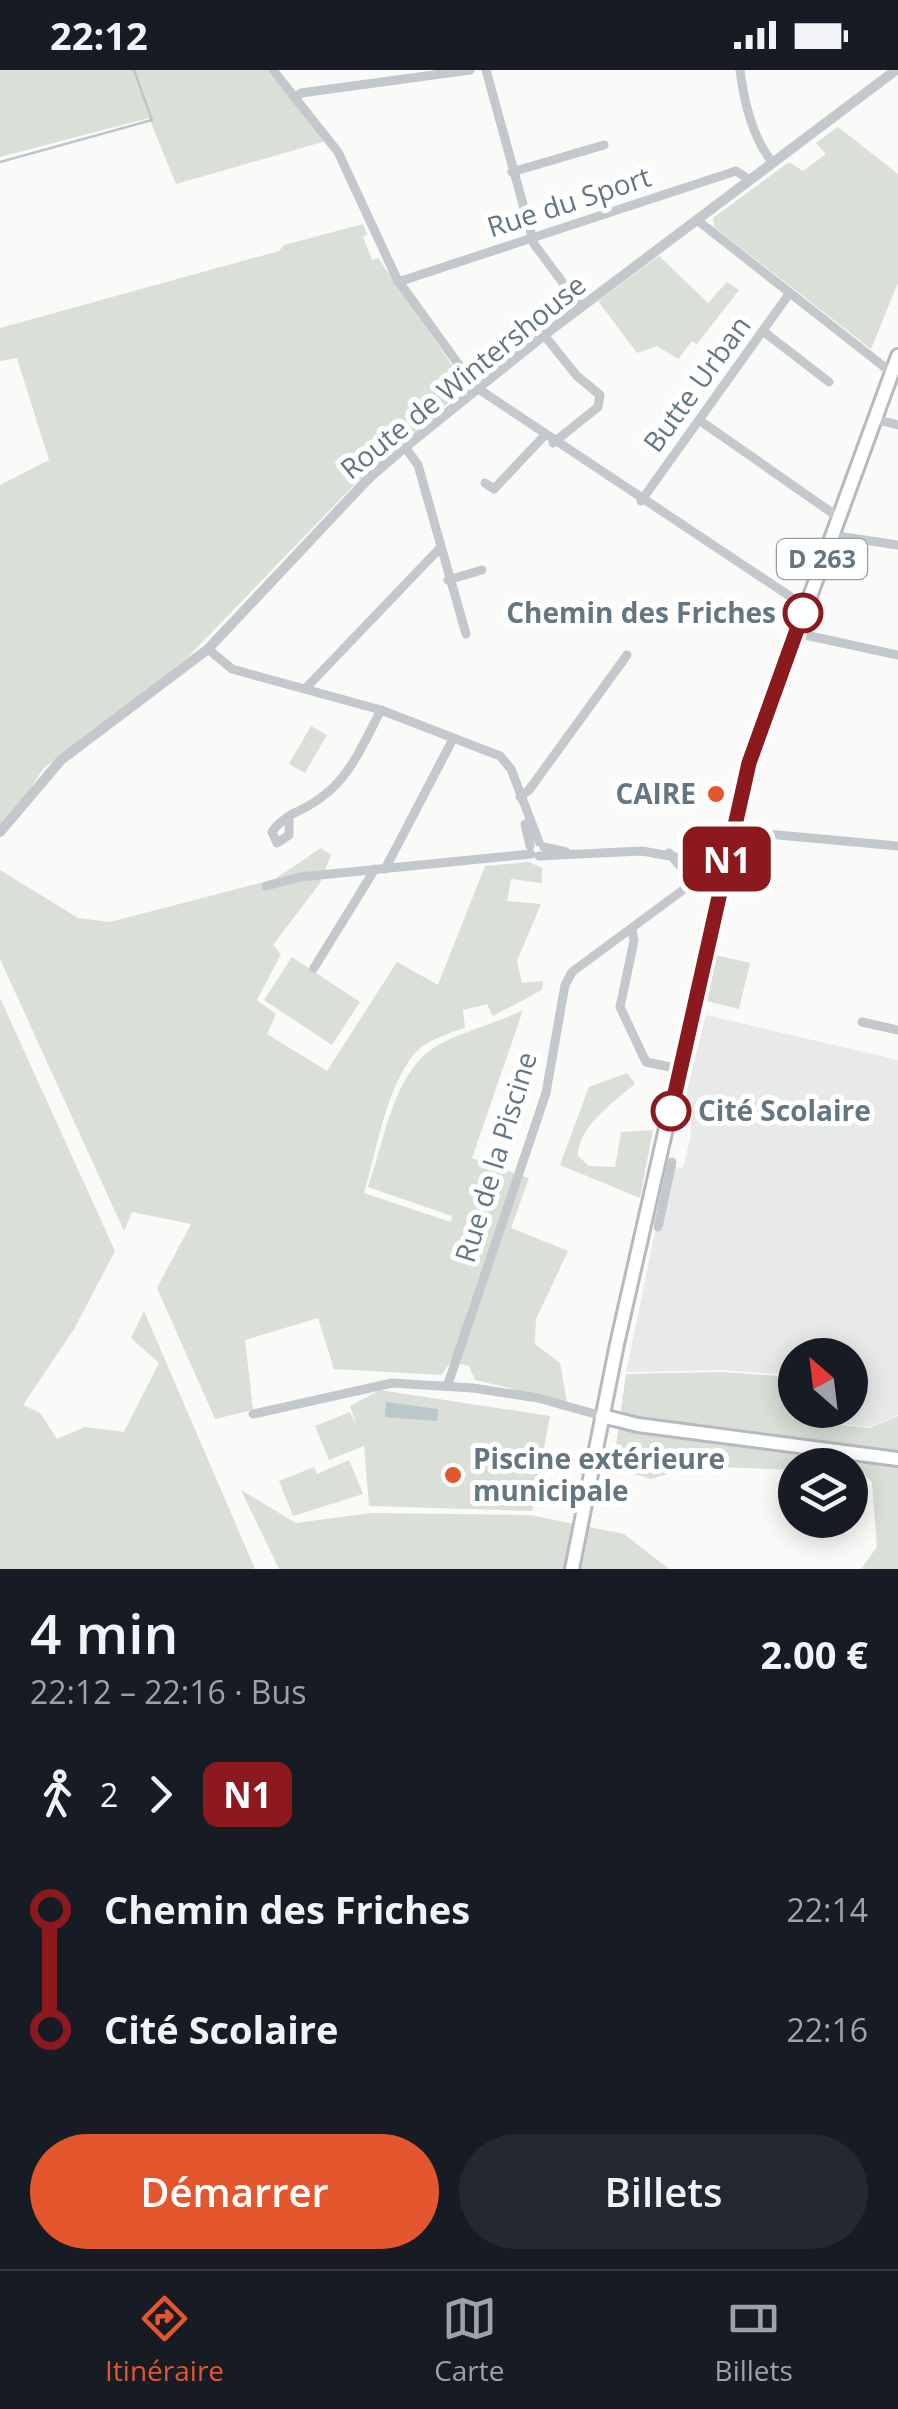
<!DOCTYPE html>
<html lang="fr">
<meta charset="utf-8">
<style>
:root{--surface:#171b24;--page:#242831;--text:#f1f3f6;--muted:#9ea1a6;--line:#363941;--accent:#e4572e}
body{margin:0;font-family:"Open Sans",sans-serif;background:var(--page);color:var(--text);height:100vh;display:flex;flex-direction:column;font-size:38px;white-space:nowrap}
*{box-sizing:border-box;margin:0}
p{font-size:32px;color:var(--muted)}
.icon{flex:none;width:55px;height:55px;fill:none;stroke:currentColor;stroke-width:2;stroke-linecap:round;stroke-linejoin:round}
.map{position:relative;height:1499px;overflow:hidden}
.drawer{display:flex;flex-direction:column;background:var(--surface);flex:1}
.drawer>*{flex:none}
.badge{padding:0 20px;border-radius:15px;font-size:35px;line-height:65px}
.needle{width:65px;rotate:332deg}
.buttons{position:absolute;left:778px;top:1268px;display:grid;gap:20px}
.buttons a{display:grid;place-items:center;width:90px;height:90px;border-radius:50%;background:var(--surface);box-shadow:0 5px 25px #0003;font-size:50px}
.map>.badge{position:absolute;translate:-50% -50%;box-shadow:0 0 0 5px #fff}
.legs{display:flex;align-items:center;gap:15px;height:110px;padding:0 30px;font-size:32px}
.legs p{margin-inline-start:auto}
.headline{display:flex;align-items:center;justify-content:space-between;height:170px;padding:0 30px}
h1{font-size:55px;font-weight:600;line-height:75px}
.action{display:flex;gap:20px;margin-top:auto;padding:20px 30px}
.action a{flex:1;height:115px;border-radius:60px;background:var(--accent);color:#fff;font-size:40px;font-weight:600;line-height:115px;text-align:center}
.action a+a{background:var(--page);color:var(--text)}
ul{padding:0 30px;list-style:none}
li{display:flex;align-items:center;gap:35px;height:120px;font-size:38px}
li i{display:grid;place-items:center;width:15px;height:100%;margin:0 12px;background:currentColor}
li i::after{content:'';width:25px;height:25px;margin:-12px;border:8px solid;border-radius:50%;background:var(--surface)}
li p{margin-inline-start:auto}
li:first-child i{background:linear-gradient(#0000 50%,currentColor 0)}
li:last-child i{background:linear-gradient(currentColor 50%,#0000 0)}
.status{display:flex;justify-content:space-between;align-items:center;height:70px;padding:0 50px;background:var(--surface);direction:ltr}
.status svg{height:28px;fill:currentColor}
.dock{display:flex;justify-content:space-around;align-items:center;height:140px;border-top:2px solid var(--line);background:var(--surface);font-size:28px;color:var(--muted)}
.dock a{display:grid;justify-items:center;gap:5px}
.dock .selected{color:var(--accent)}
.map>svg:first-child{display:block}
.built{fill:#e8e9e9}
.green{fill:#dadfd7}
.water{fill:#bbc7cb}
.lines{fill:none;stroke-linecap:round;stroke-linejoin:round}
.stream{stroke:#bbc7cb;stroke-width:2.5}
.primary-casing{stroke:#b5babe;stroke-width:18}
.minor{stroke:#c3c8cc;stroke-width:9}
.tertiary{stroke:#c3c8cc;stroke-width:10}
.primary{stroke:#fff;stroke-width:12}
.line-1-casing{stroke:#fff;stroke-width:22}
.line-1{stroke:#8c191e;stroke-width:15}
.stop-1-dot{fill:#fff;stroke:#8c191e;stroke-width:5}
.poi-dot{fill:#e4572e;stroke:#fff;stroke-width:4}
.labels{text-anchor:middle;stroke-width:10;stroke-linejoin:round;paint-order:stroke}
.shield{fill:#fff;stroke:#939fa8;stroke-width:2.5}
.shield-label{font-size:25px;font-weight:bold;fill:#657683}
.street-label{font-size:28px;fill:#657683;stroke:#fff}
.stop-label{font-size:28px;font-weight:bold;fill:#657683;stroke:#fff;text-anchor:end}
.poi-label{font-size:28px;font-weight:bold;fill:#657683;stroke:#fff;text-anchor:end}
</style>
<div class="status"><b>22:12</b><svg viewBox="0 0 49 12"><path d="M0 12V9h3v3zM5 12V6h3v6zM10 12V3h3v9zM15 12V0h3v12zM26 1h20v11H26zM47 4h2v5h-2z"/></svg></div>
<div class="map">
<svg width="898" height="1499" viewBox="0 0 898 1499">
<rect width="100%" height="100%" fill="#fafaf8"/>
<!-- built -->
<polygon class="built" points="706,945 898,990 898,1345 869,1357 818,1351 817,1340 850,1340 850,1285 795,1285 795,1305 722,1300 626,1302 654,1167 674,1097 683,1098 691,1064 692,1043 686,1024"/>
<!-- green -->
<g class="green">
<polygon points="0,0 267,0 326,71 176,114 149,48 0,87"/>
<polygon points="838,57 898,104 898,213 871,279 714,157 713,148 789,92 803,101 826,84 816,73"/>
<polygon points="363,154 367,164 363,167 372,190 378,188 467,317 354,415 186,589 43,699 0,765 0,415 49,390 17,288 0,291 0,258 279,181 284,175"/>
<polygon points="659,186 708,233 727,212 739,220 697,274 692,271 678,289 657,276 637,283 598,231"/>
<polygon points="311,656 327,665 305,703 289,694"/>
<path d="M 321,778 L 331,785 L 320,813 L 273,875 L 281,884 L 257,930 L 276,944 L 267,964 L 327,1001 L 397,892 L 438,915 L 485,796 L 529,792 L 542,798 L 542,813 L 511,809 L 507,831 L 541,834 L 517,891 L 522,913 L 543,911 L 542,920 L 493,946 L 487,934 L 463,940 L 465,958 C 446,964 423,971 411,988 C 384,1026 377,1080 364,1123 L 451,1152 L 452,1146 L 368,1117 C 385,1071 393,997 442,973 C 468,960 497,953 523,940 L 472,1088 L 529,1108 L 511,1158 L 568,1181 L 536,1249 L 535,1274 L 560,1293 L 567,1332 L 475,1310 L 469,1296 L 451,1292 L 441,1305 L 334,1299 L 318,1248 L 245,1270 L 253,1340 L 215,1349 L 157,1218 L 191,1154 L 132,1142 L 124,1161 L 0,889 L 0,800 L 78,848 L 110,852 L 275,809 Z"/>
<polygon points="716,885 750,893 739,939 707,931"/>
<polygon points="292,887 360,932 332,975 264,930"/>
<polygon points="0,928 115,1181 74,1259 23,1335 40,1343 57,1369 85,1357 124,1362 159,1293 131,1268 144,1241 255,1499 0,1499"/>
<path d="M 627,1003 L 635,1014 C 615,1031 577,1057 578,1086 L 589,1096 L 615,1097 L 621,1062 L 653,1060 L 640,1128 L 560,1095 L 589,1017 Z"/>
<polygon points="721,1302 795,1307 795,1340 816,1340 817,1352 869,1358 898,1346 898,1499 861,1499 877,1477 872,1412 862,1402 850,1402 850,1395 795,1395 795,1400 693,1396 651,1409 613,1397 626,1304"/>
<polygon points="380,1320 550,1346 532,1441 369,1436 364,1376 329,1390 315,1356 350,1342 357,1357 350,1336"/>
<polygon points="349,1390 363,1424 293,1446 279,1411 314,1397 317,1404"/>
<polygon points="241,1420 296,1453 371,1443 530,1445 624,1464 669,1499 279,1499"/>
</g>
<!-- water -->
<polygon class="water" points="386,1332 438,1339 437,1351 385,1347"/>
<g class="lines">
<!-- stream -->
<polyline class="stream" points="0,92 152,50 134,0"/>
<defs>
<g id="primary">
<polyline points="602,1346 638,1355 898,1389"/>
<polyline points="572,1499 617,1274 749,693 898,286"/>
</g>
</defs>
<!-- primary casing -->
<use href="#primary" class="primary-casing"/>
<!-- minor -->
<g class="minor">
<polyline points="273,0 338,82 397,209 474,316 806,537"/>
<polyline points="486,0 534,174 581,237"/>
<path d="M 740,0 C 744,32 752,68 773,93"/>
<polyline points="295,28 301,23 470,0"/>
<polyline points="512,102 604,75"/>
<polyline points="697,150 892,303"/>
<polyline points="398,212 736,101 750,110"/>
<polyline points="763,261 829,312"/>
<polyline points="544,265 577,306 600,325 598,337 553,373"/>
<polyline points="874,349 898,355"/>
<polyline points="699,350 838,447"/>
<polyline points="405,377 418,395 466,564"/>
<polyline points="485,413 494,419 544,366"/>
<polyline points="641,431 789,224"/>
<polyline points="831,465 898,475"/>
<polyline points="448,510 482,500"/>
<polyline points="796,563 898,585"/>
<polyline points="208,579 232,599 381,640 500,686 511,699 539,772"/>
<polyline points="305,619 440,478"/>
<polyline points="520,727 529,720 627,585"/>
<path d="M 289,746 L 289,765 L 277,773 L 272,762 C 277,754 284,749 292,744 C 344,722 356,688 381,640"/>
<polyline points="525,754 530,776"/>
<polyline points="734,761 898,776"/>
<polyline points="544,777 566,782"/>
<polyline points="669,783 692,810 721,818"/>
<polyline points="539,786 642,781 725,796"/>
<polyline points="385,799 453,669"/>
<polyline points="266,816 300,807 531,784"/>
<polyline points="632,859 634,871 620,937 646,992 680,999"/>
<polyline points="314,898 375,799"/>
<polyline points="862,952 898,960"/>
<polyline points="658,1157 672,1092"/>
<polyline points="448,1314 546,1023 565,915 572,902 687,817 705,792"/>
<polyline points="253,1344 392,1313 473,1318 538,1328 602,1346"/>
</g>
<!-- tertiary -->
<polyline class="tertiary" points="0,762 61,690 208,579 369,408 405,377 544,265 896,0"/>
<!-- primary -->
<use href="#primary" class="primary"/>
</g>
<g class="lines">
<defs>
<polyline id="line-1" points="671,1041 749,693 803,543"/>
</defs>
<!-- line-1 casing -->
<use href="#line-1" class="line-1-casing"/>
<!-- line-1 -->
<use href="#line-1" class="line-1"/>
</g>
<!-- markers -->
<g class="stop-1-dot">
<circle cx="803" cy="543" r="18"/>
<circle cx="671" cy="1041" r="18"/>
</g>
<g class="poi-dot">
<circle cx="716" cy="724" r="10"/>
<circle cx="453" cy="1405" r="10"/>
</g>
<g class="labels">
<!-- shield labels -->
<rect class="shield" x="777" y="469" width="90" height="40" rx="8"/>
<g class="shield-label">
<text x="822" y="498">D 263</text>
</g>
<!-- street labels -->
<g class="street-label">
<text transform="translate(569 132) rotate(-18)" y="10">Rue du Sport</text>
<text transform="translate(463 307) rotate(-39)" y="10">Route de Wintershouse</text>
<text transform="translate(697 314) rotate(-54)" y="10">Butte Urban</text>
<text transform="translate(496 1087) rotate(-73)" y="10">Rue de la Piscine</text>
</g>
<!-- stop labels -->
<g class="stop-label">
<text x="776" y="553">Chemin des Friches</text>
<text x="698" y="1051" text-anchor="start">Cité Scolaire</text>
</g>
<!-- poi labels -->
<g class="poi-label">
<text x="696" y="734">CAIRE</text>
<text x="473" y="1399" text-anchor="start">Piscine extérieure<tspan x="473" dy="32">municipale</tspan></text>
</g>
</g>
</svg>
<div class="buttons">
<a><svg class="needle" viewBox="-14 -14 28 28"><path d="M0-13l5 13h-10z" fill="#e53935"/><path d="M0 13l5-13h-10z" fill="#9ea1a6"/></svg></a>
<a><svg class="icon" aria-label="layers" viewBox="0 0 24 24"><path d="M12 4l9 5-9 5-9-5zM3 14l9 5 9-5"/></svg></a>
</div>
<b class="badge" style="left:727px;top:789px;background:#8c191e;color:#fff">N1</b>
</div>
<section class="drawer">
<div class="headline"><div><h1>4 min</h1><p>22:12 – 22:16 · Bus</p></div><b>2.00 €</b></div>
<div class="legs"><svg class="icon" aria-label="walk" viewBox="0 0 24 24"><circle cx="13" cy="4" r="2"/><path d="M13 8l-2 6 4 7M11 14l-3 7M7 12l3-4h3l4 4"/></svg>2<svg class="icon" aria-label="forward" viewBox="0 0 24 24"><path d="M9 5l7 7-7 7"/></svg><b class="badge" style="background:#8c191e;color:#fff">N1</b></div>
<ul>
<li><i style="color:#8c191e"></i><b>Chemin des Friches</b><p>22:14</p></li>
<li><i style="color:#8c191e"></i><b>Cité Scolaire</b><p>22:16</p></li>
</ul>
<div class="action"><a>Démarrer</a><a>Billets</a></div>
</section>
<nav class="dock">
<a class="selected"><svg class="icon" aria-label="directions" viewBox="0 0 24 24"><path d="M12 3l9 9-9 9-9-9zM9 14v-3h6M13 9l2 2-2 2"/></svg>Itinéraire</a>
<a><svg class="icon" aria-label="map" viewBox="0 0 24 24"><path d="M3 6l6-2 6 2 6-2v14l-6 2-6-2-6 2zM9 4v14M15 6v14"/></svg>Carte</a>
<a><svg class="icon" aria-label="tickets" viewBox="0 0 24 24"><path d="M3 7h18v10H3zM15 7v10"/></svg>Billets</a>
</nav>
